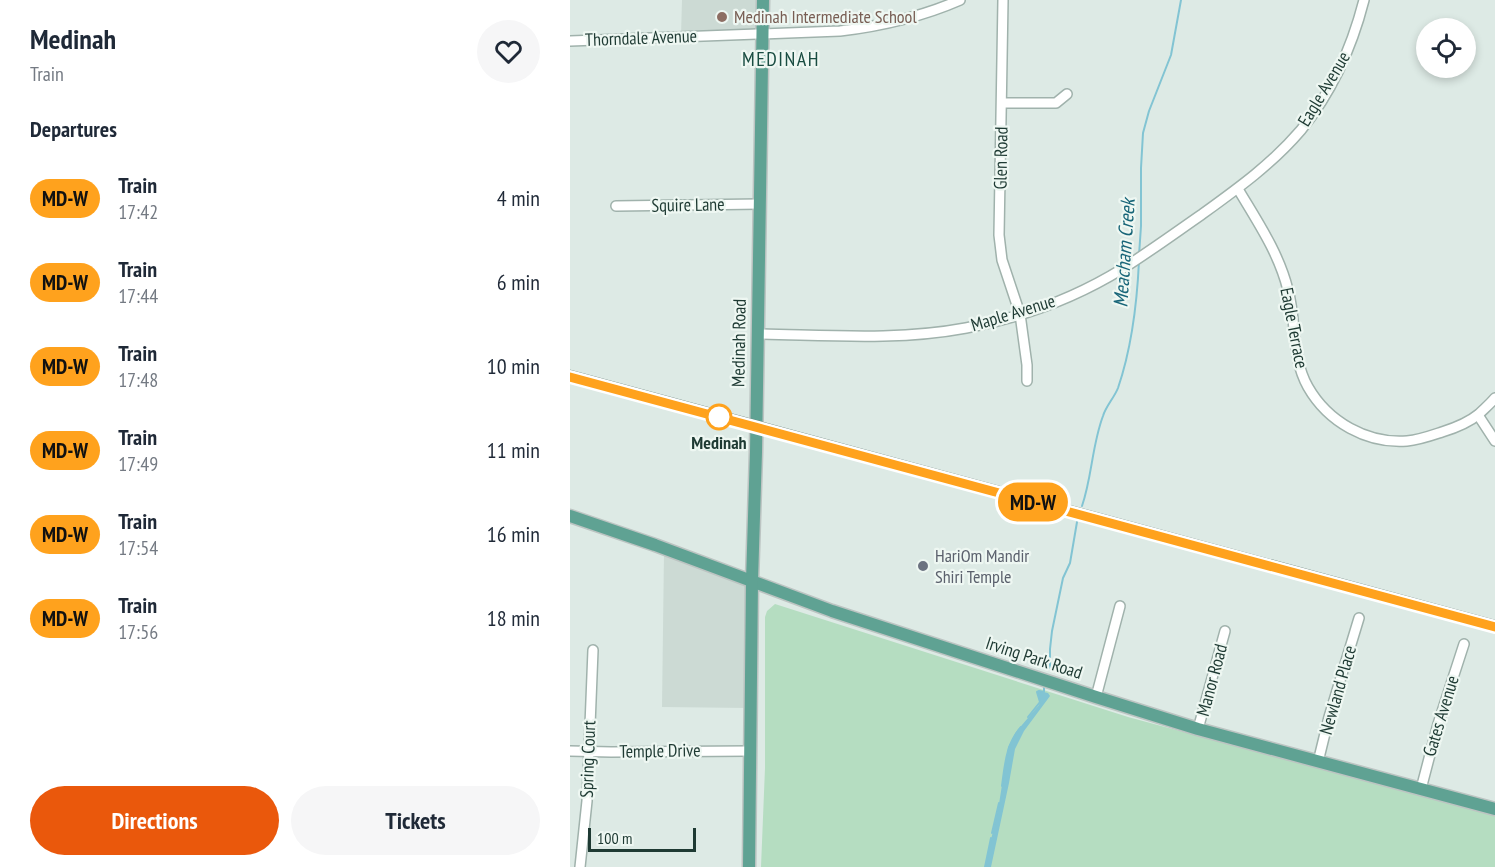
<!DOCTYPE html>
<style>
:root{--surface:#fff;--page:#f6f6f7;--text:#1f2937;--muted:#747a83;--accent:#ea580c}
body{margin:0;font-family:"PT Sans Narrow",sans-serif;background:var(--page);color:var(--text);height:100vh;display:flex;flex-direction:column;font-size:22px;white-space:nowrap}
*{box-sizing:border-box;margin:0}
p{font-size:20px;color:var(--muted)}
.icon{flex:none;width:33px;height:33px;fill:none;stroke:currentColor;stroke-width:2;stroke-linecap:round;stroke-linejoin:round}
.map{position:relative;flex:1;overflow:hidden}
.sheet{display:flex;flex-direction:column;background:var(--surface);width:570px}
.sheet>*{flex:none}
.badge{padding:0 12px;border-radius:20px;font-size:21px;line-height:39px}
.fabs{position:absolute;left:846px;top:18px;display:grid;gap:12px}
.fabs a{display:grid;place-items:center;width:60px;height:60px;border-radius:50%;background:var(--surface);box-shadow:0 3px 9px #0003;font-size:30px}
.scale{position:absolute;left:18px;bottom:15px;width:108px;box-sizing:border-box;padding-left:6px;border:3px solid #1e3a33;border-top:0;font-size:16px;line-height:21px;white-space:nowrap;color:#1e3a33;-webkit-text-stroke:4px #eef7f2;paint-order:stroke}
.map>.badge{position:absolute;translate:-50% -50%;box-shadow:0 0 0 3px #fff}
h2{padding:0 30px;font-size:22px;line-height:54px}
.round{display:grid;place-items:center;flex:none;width:63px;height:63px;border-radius:32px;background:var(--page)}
.overview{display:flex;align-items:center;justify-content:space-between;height:102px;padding:0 30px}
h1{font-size:28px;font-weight:700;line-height:45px}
.action{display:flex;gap:12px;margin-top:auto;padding:12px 30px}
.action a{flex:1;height:69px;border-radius:36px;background:var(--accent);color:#fff;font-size:24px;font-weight:700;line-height:69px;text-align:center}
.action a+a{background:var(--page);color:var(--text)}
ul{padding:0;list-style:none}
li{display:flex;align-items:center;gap:18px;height:84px;padding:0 30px}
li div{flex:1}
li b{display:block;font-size:22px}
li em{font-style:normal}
li .badge{min-width:66px;font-weight:700;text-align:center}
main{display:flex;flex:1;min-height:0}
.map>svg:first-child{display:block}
.built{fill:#ccdad4}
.green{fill:#b5ddc1}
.water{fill:#82c4d3}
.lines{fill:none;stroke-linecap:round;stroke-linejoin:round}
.stream{stroke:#82c4d3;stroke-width:2}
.minor-casing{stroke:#a0b2ac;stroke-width:12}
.major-casing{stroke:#bcc4c2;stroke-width:15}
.minor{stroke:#fff;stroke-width:9}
.major{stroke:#5fa293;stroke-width:12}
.rail-casing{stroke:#58766f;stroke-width:4.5}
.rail{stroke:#eef7f2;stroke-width:2;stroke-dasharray:7;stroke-linecap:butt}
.line-casing{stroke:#fff;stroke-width:14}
.line{stroke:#ffa21d;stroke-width:9}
.education-dot{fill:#8d6e63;stroke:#eef7f2;stroke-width:2}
.stop-dot{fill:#fff;stroke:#ffa21d;stroke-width:3}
.worship-dot{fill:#6b7280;stroke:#eef7f2;stroke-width:2}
.labels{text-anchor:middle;stroke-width:4.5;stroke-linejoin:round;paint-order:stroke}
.education-label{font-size:18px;fill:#785e54;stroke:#eef7f2;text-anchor:start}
.street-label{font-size:18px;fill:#1e3a33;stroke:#eef7f2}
.stop-label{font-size:18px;font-weight:bold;fill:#1e3a33;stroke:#eef7f2}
.worship-label{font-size:18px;fill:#5b616d;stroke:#eef7f2;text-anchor:start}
.neighbourhood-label{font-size:20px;letter-spacing:1.5px;fill:#1a4d42;stroke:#eef7f2}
.water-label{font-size:20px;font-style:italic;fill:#176578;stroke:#eef7f2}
</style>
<main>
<section class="sheet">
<div class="overview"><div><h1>Medinah</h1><p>Train</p></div><a class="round"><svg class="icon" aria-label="heart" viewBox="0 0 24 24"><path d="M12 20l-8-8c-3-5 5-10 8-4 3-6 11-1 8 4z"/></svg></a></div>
<h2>Departures</h2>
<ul>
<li><span class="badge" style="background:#ffa21d;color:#111">MD-W</span><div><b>Train</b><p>17:42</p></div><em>4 min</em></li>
<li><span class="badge" style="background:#ffa21d;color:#111">MD-W</span><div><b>Train</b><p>17:44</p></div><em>6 min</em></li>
<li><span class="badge" style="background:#ffa21d;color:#111">MD-W</span><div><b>Train</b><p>17:48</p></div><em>10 min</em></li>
<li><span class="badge" style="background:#ffa21d;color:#111">MD-W</span><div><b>Train</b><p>17:49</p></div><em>11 min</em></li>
<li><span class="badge" style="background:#ffa21d;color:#111">MD-W</span><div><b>Train</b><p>17:54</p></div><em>16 min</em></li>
<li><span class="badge" style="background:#ffa21d;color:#111">MD-W</span><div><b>Train</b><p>17:56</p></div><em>18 min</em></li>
</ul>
<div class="action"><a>Directions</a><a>Tickets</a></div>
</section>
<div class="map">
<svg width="925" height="867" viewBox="0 0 925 867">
<rect width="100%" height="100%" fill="#ddeae5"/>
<!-- built -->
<g class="built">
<polygon points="112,0 193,0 192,34 111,36"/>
<polygon points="94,552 178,586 178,708 92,707"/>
</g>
<!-- green -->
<polygon class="green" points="205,604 558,717 925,816 925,867 191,867 195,768 195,617 197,611"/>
<!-- water -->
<polygon class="water" points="469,691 478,693 480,696 454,731 445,749 439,783 421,867 415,867 429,804 438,747 446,732 469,705 470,702 467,692"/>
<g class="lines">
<!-- stream -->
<g class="stream">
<polyline points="569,255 571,226 571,168 573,133 579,111 601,55 611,0"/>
<path d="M 512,506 C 522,477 522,445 533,416 C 536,406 544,398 548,388 C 562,347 567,304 569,261"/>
<polyline points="480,668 480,649 482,631 493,578 500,563 507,522"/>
<polyline points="458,717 470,702 467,692 469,691 474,692 474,687"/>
<path d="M 432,786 C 435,764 436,744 451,727"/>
<polyline points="422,833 429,803"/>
<polyline points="415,867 421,838"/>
</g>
<defs>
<g id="minor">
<polyline points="433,0 429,235 432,260 450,314 457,365 457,381"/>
<path d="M 0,41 L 270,31 C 312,26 351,17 390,0"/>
<polyline points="432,103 486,103 497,94"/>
<path d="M 668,189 C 687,221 709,253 718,290 C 727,322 721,357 738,387 C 758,422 797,444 837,441 C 849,440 860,436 872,432 C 885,428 898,423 909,414 C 914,409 920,404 925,398"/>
<polyline points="46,206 190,204"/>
<path d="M 187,334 C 256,335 327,341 396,328 C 450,318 505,298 552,269 C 579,252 605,233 631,215 C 667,189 702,164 731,130 C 762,92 782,47 794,0"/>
<polyline points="908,415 925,441"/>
<polyline points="526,697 550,606"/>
<polyline points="628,729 655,631"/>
<polyline points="0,751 41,752 180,751"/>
<polyline points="748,762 759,717 789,618"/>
<polyline points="851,789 868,724 894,644"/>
<polyline points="10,867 17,801 23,650"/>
</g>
<g id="major">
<polyline points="0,516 85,545 262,611 526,697 628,729 925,809"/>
<polyline points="179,867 182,581 186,452 193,0"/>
</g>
</defs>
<!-- minor casing -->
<use href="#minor" class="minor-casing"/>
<!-- major casing -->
<use href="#major" class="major-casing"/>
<!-- minor -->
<use href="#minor" class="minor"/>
<!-- major -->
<use href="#major" class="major"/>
<defs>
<polyline id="rail" points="0,372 925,622"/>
</defs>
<!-- rail casing -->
<use href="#rail" class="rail-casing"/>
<!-- rail -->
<use href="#rail" class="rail"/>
</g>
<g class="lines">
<defs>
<polyline id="line" points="0,377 925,627"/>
</defs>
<!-- line casing -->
<use href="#line" class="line-casing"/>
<!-- line -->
<use href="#line" class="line"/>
</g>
<!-- markers -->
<circle class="education-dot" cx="152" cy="17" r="6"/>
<circle class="stop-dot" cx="149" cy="417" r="12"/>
<circle class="worship-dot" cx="353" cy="566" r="6"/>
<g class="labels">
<!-- education labels -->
<g class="education-label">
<text x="164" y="23">Medinah Intermediate School</text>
</g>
<!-- street labels -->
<g class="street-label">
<text transform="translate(71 38) rotate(-2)" y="6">Thorndale Avenue</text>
<text transform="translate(754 89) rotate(-59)" y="6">Eagle Avenue</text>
<text transform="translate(431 158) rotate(-89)" y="6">Glen Road</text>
<text transform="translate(118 205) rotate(-1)" y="6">Squire Lane</text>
<text transform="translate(443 313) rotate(-17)" y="6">Maple Avenue</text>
<text transform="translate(724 328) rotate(79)" y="6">Eagle Terrace</text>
<text transform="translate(169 343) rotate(-89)" y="6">Medinah Road</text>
<text transform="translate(464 658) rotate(18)" y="6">Irving Park Road</text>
<text transform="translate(642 680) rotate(-75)" y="6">Manor Road</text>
<text transform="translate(768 690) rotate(-74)" y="6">Newland Place</text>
<text transform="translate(871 716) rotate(-73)" y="6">Gates Avenue</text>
<text transform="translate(90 751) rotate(-1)" y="6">Temple Drive</text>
<text transform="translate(18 759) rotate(-88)" y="6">Spring Court</text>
</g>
<!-- stop labels -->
<g class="stop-label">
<text x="149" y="449">Medinah</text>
</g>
<!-- worship labels -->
<g class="worship-label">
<text x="365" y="562">HariOm Mandir<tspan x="365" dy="21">Shiri Temple</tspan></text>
</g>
<!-- neighbourhood labels -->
<g class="neighbourhood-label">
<text x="211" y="66">MEDINAH</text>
</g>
<!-- water labels -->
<g class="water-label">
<text transform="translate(554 253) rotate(-86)" y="7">Meacham Creek</text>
</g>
</g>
</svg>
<div class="fabs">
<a><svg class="icon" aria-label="locate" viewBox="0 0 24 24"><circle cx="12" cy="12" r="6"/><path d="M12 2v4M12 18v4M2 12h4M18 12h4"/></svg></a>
</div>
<div class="scale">100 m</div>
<b class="badge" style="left:463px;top:502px;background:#ffa21d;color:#111">MD-W</b>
</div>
</main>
